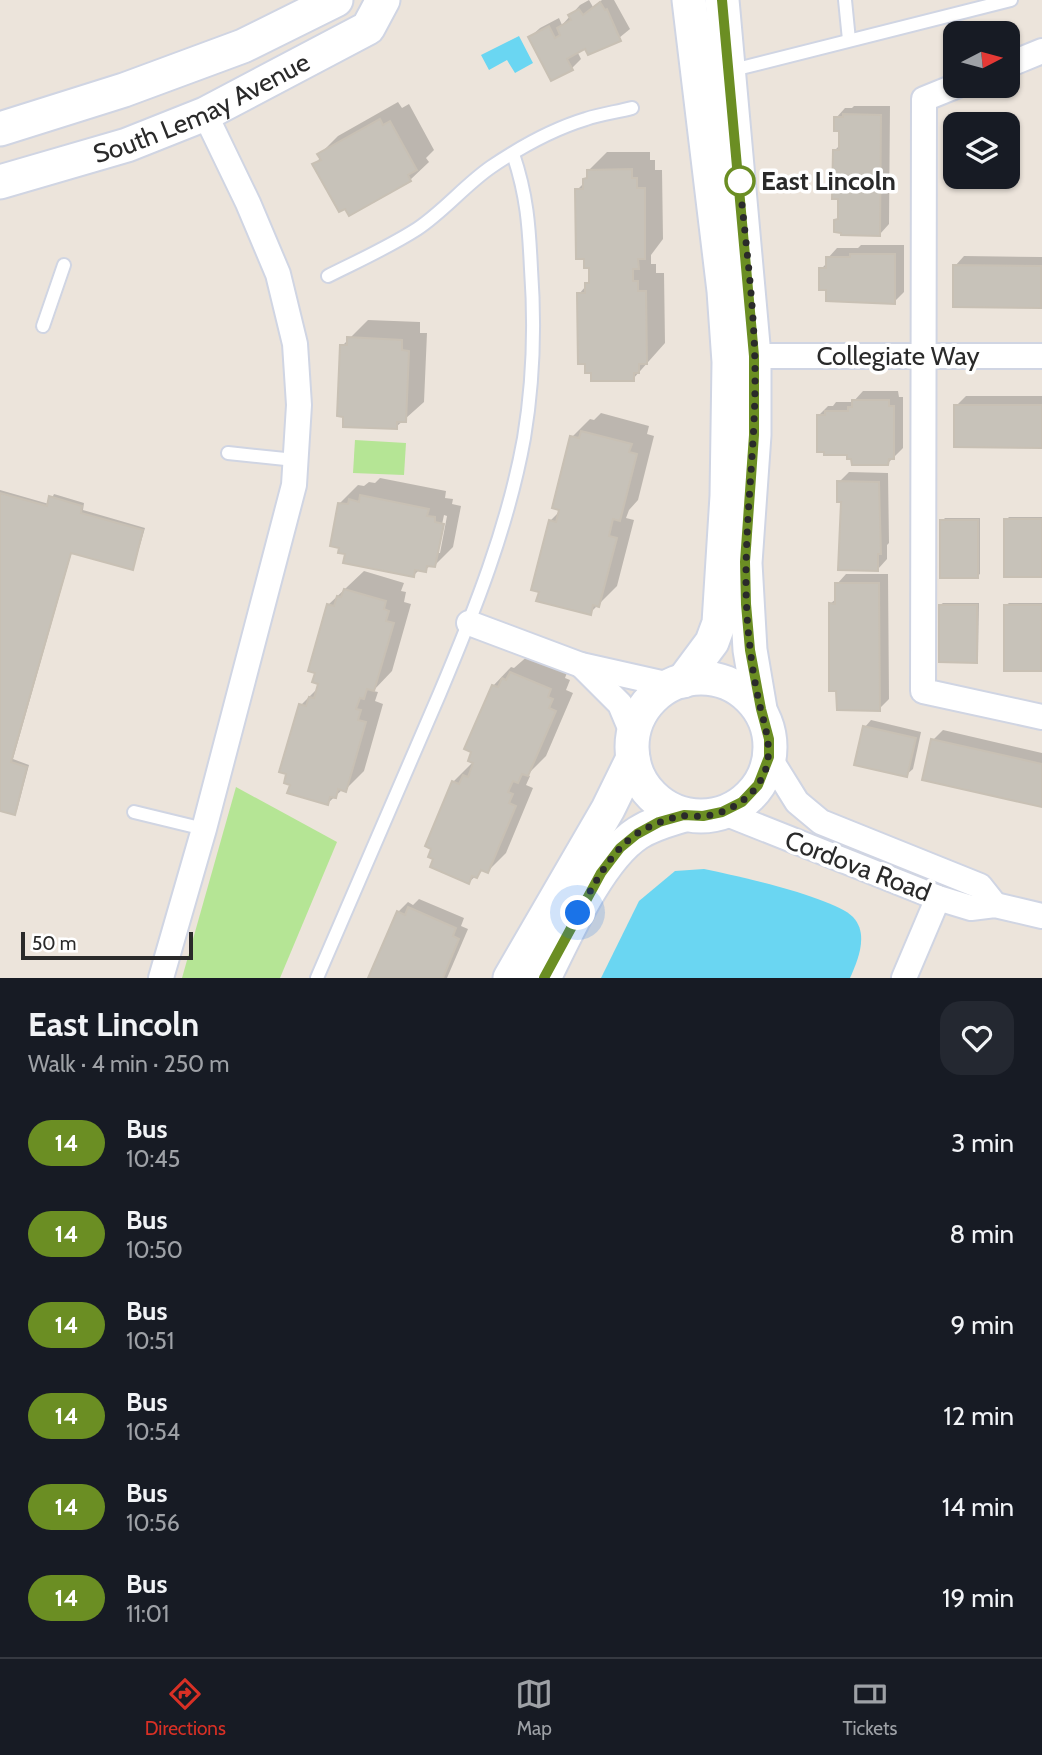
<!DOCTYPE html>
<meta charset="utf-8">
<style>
:root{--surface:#171b24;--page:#242831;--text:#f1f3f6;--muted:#9ea1a6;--line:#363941;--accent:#d93025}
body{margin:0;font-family:Cabin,sans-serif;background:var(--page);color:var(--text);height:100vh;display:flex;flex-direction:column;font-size:26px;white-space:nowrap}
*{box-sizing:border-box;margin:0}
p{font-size:23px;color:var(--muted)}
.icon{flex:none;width:38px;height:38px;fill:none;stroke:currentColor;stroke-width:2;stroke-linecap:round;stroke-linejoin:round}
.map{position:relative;height:978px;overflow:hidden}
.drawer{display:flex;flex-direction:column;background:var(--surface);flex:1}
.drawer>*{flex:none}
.badge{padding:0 14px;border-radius:23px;font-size:24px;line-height:46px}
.needle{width:46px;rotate:84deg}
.fabs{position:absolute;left:943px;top:21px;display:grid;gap:14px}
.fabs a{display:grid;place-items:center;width:77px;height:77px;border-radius:14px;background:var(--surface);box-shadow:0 2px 5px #0004;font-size:35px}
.scale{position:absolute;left:21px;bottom:18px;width:172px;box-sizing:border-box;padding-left:7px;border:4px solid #2a2a2a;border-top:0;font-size:19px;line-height:24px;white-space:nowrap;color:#2a2a2a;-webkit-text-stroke:5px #fff;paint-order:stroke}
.you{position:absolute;width:35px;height:35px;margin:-18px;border:5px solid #fff;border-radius:50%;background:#1a73e8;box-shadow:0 0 0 10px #1a73e833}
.map>.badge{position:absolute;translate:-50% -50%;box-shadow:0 0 0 4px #fff}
.round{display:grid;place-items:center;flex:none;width:74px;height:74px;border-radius:21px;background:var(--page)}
.summary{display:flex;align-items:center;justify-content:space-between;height:119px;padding:0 28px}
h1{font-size:33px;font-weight:800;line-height:52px}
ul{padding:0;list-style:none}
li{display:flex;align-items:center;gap:21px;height:91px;padding:0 28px}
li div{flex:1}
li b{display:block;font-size:26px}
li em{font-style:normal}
li .badge{min-width:77px;font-weight:700;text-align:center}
.tab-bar{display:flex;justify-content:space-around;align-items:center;height:98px;border-top:2px solid var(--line);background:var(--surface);font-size:19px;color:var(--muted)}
.tab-bar a{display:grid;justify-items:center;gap:4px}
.tab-bar .current{color:var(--accent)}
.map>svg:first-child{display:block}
.green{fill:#b5e595}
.water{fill:#6ad6f2}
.shadow{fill:#0003;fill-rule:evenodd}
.building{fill:#c7c2b9;stroke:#c8c0b4;stroke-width:2}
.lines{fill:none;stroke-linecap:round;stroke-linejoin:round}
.lane-casing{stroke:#d0d5e3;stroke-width:16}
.street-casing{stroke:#d0d5e3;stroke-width:28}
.secondary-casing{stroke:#d0d5e3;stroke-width:37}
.lane{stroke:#fff;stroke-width:12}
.street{stroke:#fff;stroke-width:24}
.secondary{stroke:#fff;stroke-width:33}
.line-casing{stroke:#fff;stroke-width:16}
.line{stroke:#6b8e23;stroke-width:10}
.walk{stroke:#2a2a2a;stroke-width:7;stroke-dasharray:0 12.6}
.stop-dot{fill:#fff;stroke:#6b8e23;stroke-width:3.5}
.labels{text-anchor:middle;stroke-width:7;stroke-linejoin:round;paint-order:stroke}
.street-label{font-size:26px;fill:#2a2a2a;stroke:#fff}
.stop-label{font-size:26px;font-weight:bold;fill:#2a2a2a;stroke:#fff;text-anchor:start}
</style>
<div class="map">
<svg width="1042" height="978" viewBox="0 0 1042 978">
<rect width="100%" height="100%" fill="#ece4db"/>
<!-- green -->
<g class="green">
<polygon points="355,440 406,443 404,475 353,473"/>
<polygon points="236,787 337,842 280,978 182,978"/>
</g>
<!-- water -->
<g class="water">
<polygon points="519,36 533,63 515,73 507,60 489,70 481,55"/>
<path d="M 704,869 C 734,875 833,897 853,917 C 869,934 858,960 850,978 L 601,978 L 639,901 L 675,871 Z"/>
</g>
<!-- shadow -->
<g class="shadow">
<polygon points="589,0 593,7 602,0 614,0 630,29 614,42 585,47 577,51 581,59 572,68 530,37 540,28 559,18 562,25 580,5"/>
<polygon points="398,102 402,108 409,104 434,150 426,158 429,162 410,180 314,165 321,157 320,154 338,136"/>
<polygon points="854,106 890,106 889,224 880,234 836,220 840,216 834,151 841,144 841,129 836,118 845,108 852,108"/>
<polygon points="607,152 650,152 650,160 655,160 655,170 662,170 663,239 651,255 651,264 656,264 656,273 664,273 665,343 633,379 579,294 591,280 577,190 585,182 589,170"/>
<polygon points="861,245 904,245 904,292 894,302 828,288 821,269 828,262 828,258 837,248 858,248"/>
<polygon points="964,256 1042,257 1042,304 1040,306 955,266"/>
<polygon points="368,320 420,322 420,333 427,333 424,402 396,427 342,346"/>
<polygon points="863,391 898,391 899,397 903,397 903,448 888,463 853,457 819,415 828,406 833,406 836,402 853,402"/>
<polygon points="966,396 1042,396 1042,445 956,406"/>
<polygon points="601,413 649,426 647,434 654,436 638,500 629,510 626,518 634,520 617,586 590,613 550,521 560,511 572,437 590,419 594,420"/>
<polygon points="849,472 888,473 889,543 887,545 887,559 878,569 842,501 839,482"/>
<path d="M 380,478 L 446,491 L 445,498 L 453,499 L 452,504 L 461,506 L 453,547 L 435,565 L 431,565 L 425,570 L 420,569 L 413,576 L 347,553 L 340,503 L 358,485 L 364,486 L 369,482 L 375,483 ZM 444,515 L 447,516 L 440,553 L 436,553 Z"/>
<polygon points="0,490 49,504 54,494 84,503 83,510 145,528 133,569 72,551 13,759 29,765 17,810 15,813 0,809"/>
<polygon points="1009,517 1042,517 1042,574 1006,520"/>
<polygon points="945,518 980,518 980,574 977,576 942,521"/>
<polygon points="364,571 404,583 401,591 406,592 404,602 411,604 392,671 373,691 378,692 375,701 383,704 364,771 345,790 343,789 328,803 301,705 319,687 328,605"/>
<polygon points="846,574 888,574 889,699 879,709 830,604 837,598 837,584"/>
<polygon points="943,603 979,603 978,658 976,661 940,605"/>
<polygon points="1009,603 1042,603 1041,670 1006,605"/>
<polygon points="530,654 568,670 565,678 570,680 566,690 573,693 546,756 527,775 530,776 526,785 533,788 506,853 488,871 484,869 469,882 453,782 474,761 493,686 511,667 514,668"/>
<polygon points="871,720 921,732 913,769 906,775 865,727"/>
<polygon points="943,730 1042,753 1042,805 933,740"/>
<polygon points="419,899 464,918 461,926 468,929 447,978 370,978 398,912 408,902 413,905"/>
</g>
<!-- building -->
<g class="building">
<polygon points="600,2 605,10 607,9 621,41 588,55 585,49 567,59 573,70 551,81 528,37 549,26 555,38 560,35 557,28 571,20 568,15 579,9 583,15"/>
<polygon points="843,114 881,115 880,236 841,235 841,233 834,232 834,220 838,219 838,199 832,199 833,150 839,150 839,131 834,131 834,117 843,117"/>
<polygon points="380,119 383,125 390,121 417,170 408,175 411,181 349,216 345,209 339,212 312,164 321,160 317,154"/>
<polygon points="632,169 632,178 637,178 637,188 645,188 645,259 638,259 639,269 633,269 633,281 638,281 638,291 646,291 647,364 639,364 639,373 634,373 634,381 591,381 591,373 585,373 585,364 578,364 577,293 585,293 585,283 589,283 589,268 584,268 584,259 576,259 575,189 583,189 583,179 587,178 587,170"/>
<polygon points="850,254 895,254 895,304 826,301 826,290 819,290 819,268 826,268 826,257 850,257"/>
<polygon points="953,265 1041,266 1041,308 953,307"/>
<polygon points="347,337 402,340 402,350 409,351 406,422 397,422 397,429 343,427 343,417 337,416 340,345 347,345"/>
<polygon points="852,400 889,400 889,406 894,406 894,459 889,459 888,465 852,465 851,459 847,459 847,455 824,455 824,452 817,452 817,415 825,415 825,411 848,411 848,407 852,407"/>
<polygon points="954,405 1042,405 1042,448 954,447"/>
<polygon points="581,431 632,444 629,452 637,454 620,521 613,519 609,536 617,538 599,607 593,605 591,615 536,601 539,592 531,590 549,520 556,522 559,510 552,508 570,436 579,438"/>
<polygon points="837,481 879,482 881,554 878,554 878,571 838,570 841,502 837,502"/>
<polygon points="0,493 47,506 49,496 82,506 81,513 143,530 133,570 71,553 11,762 27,767 15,815 0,811"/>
<polygon points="360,495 429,509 427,516 435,517 435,522 444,524 435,567 427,566 426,572 415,570 414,577 343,563 345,554 338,553 339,548 330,546 338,503 348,504 349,499 359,502"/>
<rect x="1004" y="519" width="38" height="58"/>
<rect x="940" y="520" width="38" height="58"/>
<polygon points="835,583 879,583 880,711 837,710 836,691 829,691 829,603 835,604"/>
<polygon points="344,589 386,601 384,609 389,611 386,621 394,623 374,691 367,689 364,699 360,698 356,709 361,710 358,720 366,722 346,792 338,789 336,798 330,797 328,805 287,793 290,785 284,783 286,774 279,772 299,704 306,706 309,697 314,698 318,684 312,682 315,673 308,671 327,604 334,606 337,596 341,597"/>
<polygon points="939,605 977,605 977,663 939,662"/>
<polygon points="1004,605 1042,605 1041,671 1004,671"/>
<polygon points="510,672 551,689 548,697 553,699 549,708 556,711 528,776 522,774 518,783 513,781 508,792 513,794 509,803 516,806 488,873 481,870 477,878 472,876 469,884 430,867 433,859 428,857 431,849 425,846 452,781 459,784 463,775 468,777 473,763 468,761 471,752 464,749 492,685 498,687 502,678 506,680"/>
<polygon points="863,726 916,738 907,777 854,765"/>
<polygon points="931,739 1042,764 1042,807 922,780"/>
<polygon points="408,907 456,928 453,936 459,939 443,978 368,978 397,911 405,915"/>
</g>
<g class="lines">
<defs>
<g id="lane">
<polyline points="845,0 849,40"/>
<polyline points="729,71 1011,0"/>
<path d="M 328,276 C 358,261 389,247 417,229 C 444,211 465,185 491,167 C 519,148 553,129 586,119 C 601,114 617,112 632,108"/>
<polyline points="43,326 64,265"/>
<polyline points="228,453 295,460"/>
<polyline points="134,812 204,829"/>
<path d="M 317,978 C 357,883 399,790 439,695 C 474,612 508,527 524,438 C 533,384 535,324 531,269 C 529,226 527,195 513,154"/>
</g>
<g id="street">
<polyline points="1008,65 1042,51"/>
<polyline points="956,86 924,99 923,691 1042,717"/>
<polyline points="754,356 1042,356"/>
<polyline points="469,623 581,665 670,685"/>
<polyline points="581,665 620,704 633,735"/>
<polyline points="769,757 797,802 821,822 980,886 995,905"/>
<polyline points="722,812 938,898 971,908 995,905 1042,916"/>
<polyline points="161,978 204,829 294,485 299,405 295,344 278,274 248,203 205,114"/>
<polyline points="904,978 938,898"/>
</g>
<g id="secondary">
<polyline points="722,0 754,356 754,435 745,563 750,650 760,709"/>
<polyline points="0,129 124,90 243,46 336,0"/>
<path id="s1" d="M 0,182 L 127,145 L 205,114 L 368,28 L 383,0"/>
<circle cx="701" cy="747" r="69"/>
<polyline points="683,681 712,642 719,623 727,496 729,362 724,291 689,0"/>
<polyline points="510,978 608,809 633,758"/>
<path d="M 544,978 C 565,936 599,858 638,833 C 652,824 668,820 684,815"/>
</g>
</defs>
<!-- lane casing -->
<use href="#lane" class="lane-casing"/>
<!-- street casing -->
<use href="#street" class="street-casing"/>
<!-- secondary casing -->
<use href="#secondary" class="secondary-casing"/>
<!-- lane -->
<use href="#lane" class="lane"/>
<!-- street -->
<use href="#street" class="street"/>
<!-- secondary -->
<use href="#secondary" class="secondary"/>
</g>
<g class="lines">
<defs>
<polyline id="line" points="544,978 601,873 620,848 637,834 659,822 684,815 703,816 722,812 742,802 758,785 769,757 769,739 761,709 750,650 746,604 745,562 754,435 754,356 722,0"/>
</defs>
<!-- line casing -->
<use href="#line" class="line-casing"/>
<!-- line -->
<use href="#line" class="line"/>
<!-- walk -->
<path class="walk" d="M 578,913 C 594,885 610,851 638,833 C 651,825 668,818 683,816 C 689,815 697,817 704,816 C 724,814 745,803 757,786 C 775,761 768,737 761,710 C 756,690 752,667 750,647 C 739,561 754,475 755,388 C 756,317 746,246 739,176 L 740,181"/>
</g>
<!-- markers -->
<circle class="stop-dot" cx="740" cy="181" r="14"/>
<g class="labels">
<!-- street labels -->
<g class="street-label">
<text dy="9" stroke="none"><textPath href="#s1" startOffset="215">South Lemay Avenue</textPath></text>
<text x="898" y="365">Collegiate Way</text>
<text transform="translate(858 866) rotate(21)" y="9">Cordova Road</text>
</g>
<!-- stop labels -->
<g class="stop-label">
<text x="761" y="190">East Lincoln</text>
</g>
</g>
</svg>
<div class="fabs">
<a><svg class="needle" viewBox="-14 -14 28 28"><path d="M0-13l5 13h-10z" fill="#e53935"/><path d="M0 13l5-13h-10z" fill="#9ea1a6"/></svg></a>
<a><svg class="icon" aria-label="layers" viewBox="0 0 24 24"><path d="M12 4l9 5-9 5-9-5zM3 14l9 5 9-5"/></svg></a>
</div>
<div class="scale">50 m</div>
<div class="you" style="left:578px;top:913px"></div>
</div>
<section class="drawer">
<div class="summary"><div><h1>East Lincoln</h1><p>Walk · 4 min · 250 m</p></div><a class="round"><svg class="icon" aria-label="heart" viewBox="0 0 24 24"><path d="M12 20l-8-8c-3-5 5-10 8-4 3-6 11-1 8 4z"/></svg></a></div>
<ul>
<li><span class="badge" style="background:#6b8e23;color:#fff">14</span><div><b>Bus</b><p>10:45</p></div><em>3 min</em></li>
<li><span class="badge" style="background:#6b8e23;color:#fff">14</span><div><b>Bus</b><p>10:50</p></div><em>8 min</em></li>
<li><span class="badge" style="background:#6b8e23;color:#fff">14</span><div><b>Bus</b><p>10:51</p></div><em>9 min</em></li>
<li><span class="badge" style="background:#6b8e23;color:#fff">14</span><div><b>Bus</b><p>10:54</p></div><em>12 min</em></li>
<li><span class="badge" style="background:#6b8e23;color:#fff">14</span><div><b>Bus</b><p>10:56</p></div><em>14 min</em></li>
<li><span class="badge" style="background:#6b8e23;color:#fff">14</span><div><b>Bus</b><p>11:01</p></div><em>19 min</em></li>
</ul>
</section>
<nav class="tab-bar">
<a class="current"><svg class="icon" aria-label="directions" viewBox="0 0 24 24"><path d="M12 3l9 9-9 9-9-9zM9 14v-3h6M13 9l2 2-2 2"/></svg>Directions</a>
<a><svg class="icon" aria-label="map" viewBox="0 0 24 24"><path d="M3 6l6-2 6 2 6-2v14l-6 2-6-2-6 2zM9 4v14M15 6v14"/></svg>Map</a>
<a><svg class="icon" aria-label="tickets" viewBox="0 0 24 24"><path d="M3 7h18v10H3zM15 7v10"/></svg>Tickets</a>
</nav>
